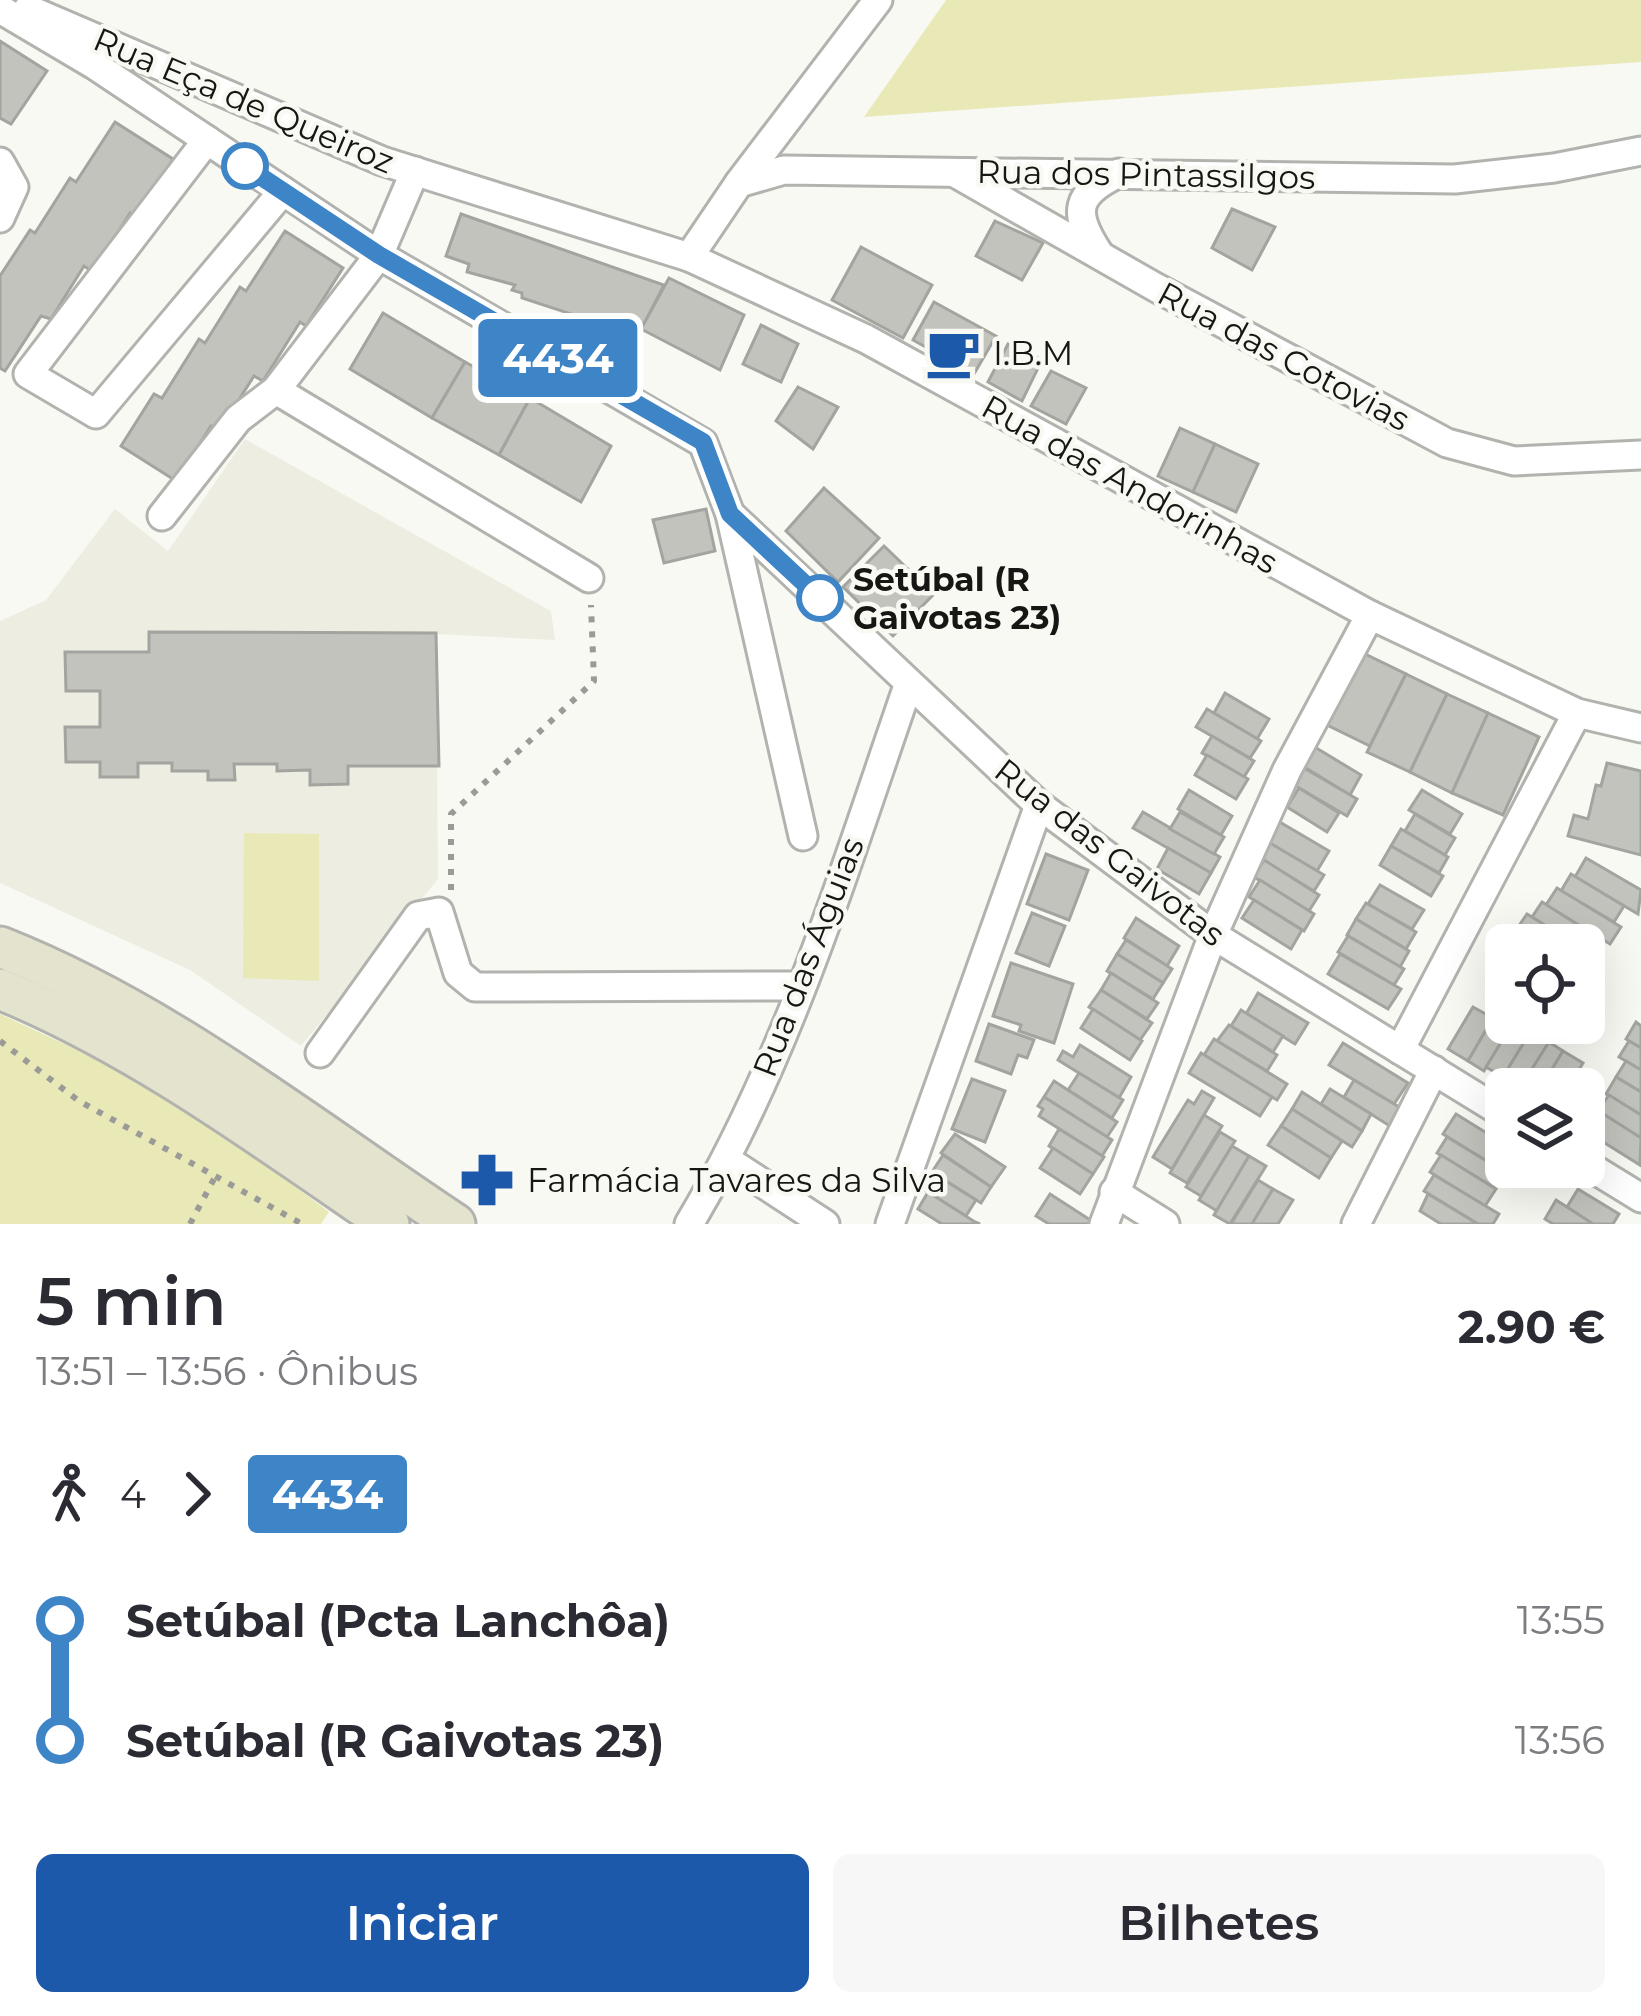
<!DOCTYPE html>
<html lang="pt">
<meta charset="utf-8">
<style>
:root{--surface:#fff;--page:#f7f7f7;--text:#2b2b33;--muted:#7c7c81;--accent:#1d59ab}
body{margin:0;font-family:Montserrat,sans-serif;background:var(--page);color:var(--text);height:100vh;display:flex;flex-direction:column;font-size:45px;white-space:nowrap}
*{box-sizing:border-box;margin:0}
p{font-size:39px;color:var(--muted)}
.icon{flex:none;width:66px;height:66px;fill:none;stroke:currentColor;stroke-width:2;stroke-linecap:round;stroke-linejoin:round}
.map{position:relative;height:1224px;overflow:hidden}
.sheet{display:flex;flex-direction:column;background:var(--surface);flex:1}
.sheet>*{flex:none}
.badge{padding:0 24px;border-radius:9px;font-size:42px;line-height:78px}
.controls{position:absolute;left:1485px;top:924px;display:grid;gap:24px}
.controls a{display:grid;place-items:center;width:120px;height:120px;border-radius:18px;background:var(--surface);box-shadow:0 12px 48px #0002;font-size:60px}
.map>.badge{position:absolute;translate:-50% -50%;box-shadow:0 0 0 6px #fff}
.legs{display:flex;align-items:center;gap:18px;height:132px;padding:0 36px;font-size:39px}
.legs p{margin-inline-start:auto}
.summary{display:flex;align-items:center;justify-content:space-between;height:204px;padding:0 36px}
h1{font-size:66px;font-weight:600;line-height:90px}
.cta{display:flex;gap:24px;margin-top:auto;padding:24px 36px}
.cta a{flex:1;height:138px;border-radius:18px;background:var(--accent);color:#fff;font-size:48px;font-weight:600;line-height:138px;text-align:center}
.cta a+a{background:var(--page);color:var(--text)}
ul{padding:0 36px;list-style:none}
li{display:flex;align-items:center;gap:42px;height:120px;font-size:45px}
li i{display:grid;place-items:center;width:18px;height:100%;margin:0 15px;background:currentColor}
li i::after{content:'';width:30px;height:30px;margin:-15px;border:9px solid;border-radius:50%;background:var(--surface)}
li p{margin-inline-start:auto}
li:first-child i{background:linear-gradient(#0000 50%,currentColor 0)}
li:last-child i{background:linear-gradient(currentColor 50%,#0000 0)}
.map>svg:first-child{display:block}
.built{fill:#edede1}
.green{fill:#e9e9b8}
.building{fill:#c3c3be;stroke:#a3a39f;stroke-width:3}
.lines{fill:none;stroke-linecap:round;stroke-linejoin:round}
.minor-casing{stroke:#b2b2ae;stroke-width:33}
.secondary-casing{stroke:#b2b2ae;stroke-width:45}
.path{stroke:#9a9b97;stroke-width:6;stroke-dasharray:6 9;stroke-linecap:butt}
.minor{stroke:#fff;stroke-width:27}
.secondary{stroke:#e4e3cd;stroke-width:39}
.line-1-casing{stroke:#fff;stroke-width:27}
.line-1{stroke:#3d85c6;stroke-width:18}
.stop-1-dot{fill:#fff;stroke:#3d85c6;stroke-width:6}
.labels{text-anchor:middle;stroke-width:9;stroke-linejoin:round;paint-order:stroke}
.street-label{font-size:33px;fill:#161715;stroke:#f9f9f4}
.poi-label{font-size:33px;fill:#161715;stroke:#f9f9f4;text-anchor:start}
.stop-label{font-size:33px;font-weight:bold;fill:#161715;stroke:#f9f9f4;text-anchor:start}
</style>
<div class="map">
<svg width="1641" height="1224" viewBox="0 0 1641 1224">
<rect width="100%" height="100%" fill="#f9f9f4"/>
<!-- built -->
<polygon class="built" points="245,439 551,611 555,640 436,634 438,879 301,1046 190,970 0,883 0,621 46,600 115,509 168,551"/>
<!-- green -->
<g class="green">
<polygon points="946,0 1641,0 1641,62 864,117"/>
<polygon points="244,833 319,834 319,981 243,978"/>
<polygon points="0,1014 129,1074 261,1161 329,1212 321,1224 0,1224"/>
</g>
<!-- building -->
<g class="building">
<polygon points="0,41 47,71 11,124 0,118"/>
<polygon points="115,122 173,159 136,217 130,213 93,272 84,266 51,319 41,316 5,371 0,368 0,276 30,230 35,233 70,178 76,182"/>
<polygon points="1232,209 1275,227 1252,270 1212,248"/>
<polygon points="461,214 664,285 638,336 522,298 522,293 512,290 515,285 467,272 469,264 446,256"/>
<polygon points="995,221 1043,243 1022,280 976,256"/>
<polygon points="285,231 343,268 306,326 300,322 263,381 254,376 221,428 211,426 176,481 121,446 154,394 162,398 199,339 205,343 240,287 246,291"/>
<polygon points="861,247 932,285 903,338 832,300"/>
<polygon points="669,278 744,315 720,370 641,329"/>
<polygon points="934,302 996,336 974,374 913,340"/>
<polygon points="383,313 465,362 432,418 350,369"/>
<polygon points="761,325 798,344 781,382 743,364"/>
<polygon points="1008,344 1042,360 1022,401 988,382"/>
<polygon points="465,362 530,398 499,455 432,418"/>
<polygon points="1051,371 1086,388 1066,424 1031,406"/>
<polygon points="798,387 838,407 813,449 776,421"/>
<polygon points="530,398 611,446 581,502 499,455"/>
<polygon points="1180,428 1215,444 1193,492 1158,476"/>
<polygon points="1215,444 1258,464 1236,512 1193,492"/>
<polygon points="824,488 879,538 838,582 786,531"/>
<polygon points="706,509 715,551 664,563 653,520"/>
<polygon points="884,546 934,594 893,636 843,587"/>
<polygon points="149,632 436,633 439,766 348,766 348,784 310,785 310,770 277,771 277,764 234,764 235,780 208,780 208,771 172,771 172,763 138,763 138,777 100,777 100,762 66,762 65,727 100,727 100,691 66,691 65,652 149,652"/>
<polygon points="1359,651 1406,674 1370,746 1323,723"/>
<polygon points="1406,674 1447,694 1410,772 1367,752"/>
<polygon points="1225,693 1269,719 1257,739 1214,713"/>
<polygon points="1447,694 1488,713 1452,793 1410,772"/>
<polygon points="1207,709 1261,741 1250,758 1196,727"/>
<polygon points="1488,713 1539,737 1503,815 1452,793"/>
<polygon points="1212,736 1254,761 1244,777 1202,753"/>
<polygon points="1313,746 1361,775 1350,795 1301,765"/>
<polygon points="1207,755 1248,779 1236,799 1195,775"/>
<polygon points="1607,763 1641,771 1641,855 1568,836 1574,815 1588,819 1596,785 1601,786"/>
<polygon points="1304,768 1357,799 1347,816 1294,785"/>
<polygon points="1299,788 1339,813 1327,832 1287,807"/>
<polygon points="1189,790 1232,816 1221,835 1178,809"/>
<polygon points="1422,790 1462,814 1450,834 1409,810"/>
<polygon points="1143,812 1220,857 1211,873 1133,828"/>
<polygon points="1180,812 1224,837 1214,854 1170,829"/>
<polygon points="1415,814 1455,838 1445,855 1405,831"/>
<polygon points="1278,821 1329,851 1317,871 1267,842"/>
<polygon points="1401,829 1448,857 1439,873 1391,846"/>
<polygon points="1270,843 1324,875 1314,891 1261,859"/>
<polygon points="1391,846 1443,876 1431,896 1380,865"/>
<polygon points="1168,848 1211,873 1199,894 1157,869"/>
<polygon points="1046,854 1088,870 1069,920 1027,904"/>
<polygon points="1586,858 1641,890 1638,914 1575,877"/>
<polygon points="1264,860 1319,895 1309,911 1254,877"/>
<polygon points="1571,874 1624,906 1614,922 1561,891"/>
<polygon points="1260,880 1314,914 1304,931 1249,897"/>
<polygon points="1380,885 1424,910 1412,929 1368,904"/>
<polygon points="1557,888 1621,927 1610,944 1546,905"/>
<polygon points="1254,900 1302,930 1291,949 1242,918"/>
<polygon points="1542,902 1597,937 1588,952 1584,945 1576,945 1532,917"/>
<polygon points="1366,903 1416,932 1406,949 1356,919"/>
<polygon points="1032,913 1065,926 1049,966 1016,953"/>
<polygon points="1527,914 1532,917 1576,945 1541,945 1516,930"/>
<polygon points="1136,918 1179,946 1167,966 1124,938"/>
<polygon points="1356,919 1409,951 1400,967 1347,935"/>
<polygon points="1514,929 1516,930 1541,945 1506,946"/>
<polygon points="1348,936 1404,969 1394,985 1338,952"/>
<polygon points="1126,940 1172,969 1163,983 1117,954"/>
<polygon points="1501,944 1506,946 1506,975 1488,964"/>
<polygon points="1117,954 1163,983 1153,999 1107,971"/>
<polygon points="1340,954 1401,989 1388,1009 1328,974"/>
<polygon points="1011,963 1073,984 1054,1043 1019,1031 1021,1025 993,1016"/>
<polygon points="1111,973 1158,1003 1147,1019 1101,990"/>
<polygon points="1101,990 1152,1023 1140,1040 1089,1007"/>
<polygon points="1258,993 1308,1023 1295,1044 1246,1014"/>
<polygon points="1473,1007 1493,1018 1468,1061 1448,1049"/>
<polygon points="1093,1009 1142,1041 1130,1060 1081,1028"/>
<polygon points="1241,1010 1283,1036 1273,1052 1231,1026"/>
<polygon points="1493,1018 1510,1028 1484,1071 1468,1061"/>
<polygon points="1636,1022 1641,1026 1641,1048 1626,1039"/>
<polygon points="1513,1023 1536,1023 1503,1077 1486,1067"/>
<polygon points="989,1024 1034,1040 1027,1058 1018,1055 1011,1074 976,1061"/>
<polygon points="1229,1025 1277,1055 1267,1071 1217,1041"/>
<polygon points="1534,1026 1552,1037 1521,1088 1503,1077"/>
<polygon points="1214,1039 1287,1084 1277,1100 1204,1055"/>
<polygon points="1629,1041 1641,1048 1641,1070 1619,1057"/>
<polygon points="1549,1042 1563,1051 1540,1089 1533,1089 1523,1083"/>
<polygon points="1343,1043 1408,1083 1394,1104 1329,1065"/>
<polygon points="1080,1045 1131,1077 1119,1098 1058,1060 1063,1051 1073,1057"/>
<polygon points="1563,1051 1583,1063 1567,1089 1540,1089"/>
<polygon points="1201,1053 1272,1097 1260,1116 1189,1073"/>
<polygon points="1626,1061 1641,1070 1641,1092 1616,1077"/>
<polygon points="1079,1073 1123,1100 1112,1118 1068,1090"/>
<polygon points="1616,1077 1641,1092 1641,1115 1606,1094"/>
<polygon points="972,1079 1005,1091 985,1142 952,1129"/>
<polygon points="1354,1080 1404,1110 1393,1128 1344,1097"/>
<polygon points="1054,1081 1117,1122 1107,1137 1044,1097"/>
<polygon points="1330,1089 1371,1114 1362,1131 1321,1104"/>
<polygon points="1202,1091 1214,1098 1172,1169 1153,1157 1188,1100 1194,1104"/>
<polygon points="1302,1092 1362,1131 1352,1147 1292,1109"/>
<polygon points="1609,1095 1641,1115 1641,1138 1598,1111"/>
<polygon points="1044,1097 1112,1140 1102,1156 1039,1116 1043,1109 1038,1106"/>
<polygon points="1594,1108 1641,1138 1640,1165 1584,1130"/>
<polygon points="1292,1109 1342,1141 1331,1158 1281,1126"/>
<polygon points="1456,1114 1506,1145 1506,1156 1498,1168 1443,1134"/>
<polygon points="1204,1115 1222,1126 1187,1183 1170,1173"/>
<polygon points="1281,1126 1331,1158 1319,1178 1268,1145"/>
<polygon points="1059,1129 1104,1157 1093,1174 1049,1146"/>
<polygon points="1220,1132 1235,1141 1201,1196 1186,1187"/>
<polygon points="955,1134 1005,1167 991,1187 941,1153"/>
<polygon points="1447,1137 1503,1171 1493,1187 1437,1153"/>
<polygon points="1232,1146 1249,1156 1217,1211 1199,1200"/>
<polygon points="1053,1148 1093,1174 1080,1194 1040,1168"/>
<polygon points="943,1155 991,1187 981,1203 932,1172"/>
<polygon points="1441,1155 1496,1189 1485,1206 1430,1172"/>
<polygon points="1249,1156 1266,1166 1230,1224 1214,1215"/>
<polygon points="936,1175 976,1200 966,1216 926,1191"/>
<polygon points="1434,1175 1499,1214 1493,1224 1478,1224 1424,1191"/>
<polygon points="1258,1180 1273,1189 1252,1224 1231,1224"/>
<polygon points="1273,1189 1293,1200 1278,1224 1252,1224"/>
<polygon points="1578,1189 1619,1214 1613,1224 1593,1224 1567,1207"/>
<polygon points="928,1192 975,1222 980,1224 942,1224 918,1209"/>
<polygon points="1050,1194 1095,1223 1095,1224 1049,1224 1036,1216"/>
<polygon points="1428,1194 1478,1224 1441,1224 1420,1211"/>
<polygon points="1556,1200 1567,1207 1593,1224 1553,1224 1545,1219"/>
</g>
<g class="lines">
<defs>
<g id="minor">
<polyline points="0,9 96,66 379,255 703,443 730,514 1039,805 1213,935 1506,1115"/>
<polyline points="28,9 382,161 689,257 866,339 1370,615 1577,713 1641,728"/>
<polyline points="207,140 28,374 96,414 283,191"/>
<polyline points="0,162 14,187 0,218"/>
<polyline points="955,173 1155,287 1447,443 1514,461 1641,455"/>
<polyline points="739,183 878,0"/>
<path d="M 1098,252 C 1072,212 1075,194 1119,173"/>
<polyline points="689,257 739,183 784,170 1455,179 1554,168 1641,151"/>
<polyline points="276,390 589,578"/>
<polyline points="730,514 803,836"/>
<polyline points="162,516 238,419 276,390 379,255 415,171"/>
<polyline points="1400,1050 1577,713"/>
<polyline points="320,1053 418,916 439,912 458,973 475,987 800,986"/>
<polyline points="727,1160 825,1224"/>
<polyline points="1584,1163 1641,1198"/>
<polyline points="1114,1192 1165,1224"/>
<path d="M 689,1224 C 788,1059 846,864 909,683"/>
<polyline points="890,1224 1039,805"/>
<polyline points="1104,1224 1213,935 1287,770 1370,615"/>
<polyline points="1356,1224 1434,1070"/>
</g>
<g id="secondary">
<path d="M 0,947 C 167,1013 307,1126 455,1224"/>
<path d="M 0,989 C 141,1047 264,1139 389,1224"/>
</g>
</defs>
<!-- minor casing -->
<use href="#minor" class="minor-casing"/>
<!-- secondary casing -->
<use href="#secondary" class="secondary-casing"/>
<!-- path -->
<g class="path">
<polyline points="451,890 451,814 594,681 591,605"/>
<polyline points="0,1041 79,1101 302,1224"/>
<polyline points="190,1224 215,1177"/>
</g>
<!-- minor -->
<use href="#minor" class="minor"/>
<!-- secondary -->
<use href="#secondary" class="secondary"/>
</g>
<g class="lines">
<defs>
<polyline id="line-1" points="245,166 379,255 703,442 730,514 820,598"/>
</defs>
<!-- line-1 casing -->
<use href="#line-1" class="line-1-casing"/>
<!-- line-1 -->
<use href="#line-1" class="line-1"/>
</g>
<!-- icons -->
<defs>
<symbol id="cafe-bare" viewBox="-9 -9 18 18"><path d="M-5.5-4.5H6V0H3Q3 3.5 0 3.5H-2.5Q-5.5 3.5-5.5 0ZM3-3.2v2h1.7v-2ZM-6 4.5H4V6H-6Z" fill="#1d59ab" stroke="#f9f9f4" stroke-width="2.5" paint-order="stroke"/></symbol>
<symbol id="pharmacy-bare" viewBox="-9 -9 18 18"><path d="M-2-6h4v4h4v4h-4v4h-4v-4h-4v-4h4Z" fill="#1d59ab" stroke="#f9f9f4" stroke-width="2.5" paint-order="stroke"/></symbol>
</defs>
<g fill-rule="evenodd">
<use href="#cafe-bare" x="915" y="315" width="76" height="76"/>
<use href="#pharmacy-bare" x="449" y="1142" width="76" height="76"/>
</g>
<!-- markers -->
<g class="stop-1-dot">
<circle cx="245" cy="166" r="21"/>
<circle cx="820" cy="598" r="21"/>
</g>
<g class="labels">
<!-- street labels -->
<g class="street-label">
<text transform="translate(244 100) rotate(23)" y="12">Rua Eça de Queiroz</text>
<text transform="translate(1146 174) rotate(1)" y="12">Rua dos Pintassilgos</text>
<text transform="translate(1284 356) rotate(28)" y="12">Rua das Cotovias</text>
<text transform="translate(1130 484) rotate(29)" y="12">Rua das Andorinhas</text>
<text transform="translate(1110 852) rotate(38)" y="12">Rua das Gaivotas</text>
<text transform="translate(808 957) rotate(-69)" y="12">Rua das Águias</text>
</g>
<!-- poi labels -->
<g class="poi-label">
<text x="993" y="365">I.B.M</text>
<text x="527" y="1192">Farmácia Tavares da Silva</text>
</g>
<!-- stop labels -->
<g class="stop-label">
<text x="853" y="591">Setúbal (R<tspan x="853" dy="38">Gaivotas 23)</tspan></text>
</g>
</g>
</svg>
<div class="controls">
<a><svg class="icon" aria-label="locate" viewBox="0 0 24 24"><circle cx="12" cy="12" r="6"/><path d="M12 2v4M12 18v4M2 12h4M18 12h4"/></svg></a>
<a><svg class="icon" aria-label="layers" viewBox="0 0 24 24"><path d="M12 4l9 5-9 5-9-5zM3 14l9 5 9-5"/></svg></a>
</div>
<b class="badge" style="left:558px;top:358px;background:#3d85c6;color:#fff">4434</b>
</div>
<section class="sheet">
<div class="summary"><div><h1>5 min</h1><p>13:51 – 13:56 · Ônibus</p></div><b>2.90 €</b></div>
<div class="legs"><svg class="icon" aria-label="walk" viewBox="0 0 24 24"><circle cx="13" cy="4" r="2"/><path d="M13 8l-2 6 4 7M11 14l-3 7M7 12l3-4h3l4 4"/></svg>4<svg class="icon" aria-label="forward" viewBox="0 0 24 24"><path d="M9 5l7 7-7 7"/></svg><b class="badge" style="background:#3d85c6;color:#fff">4434</b></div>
<ul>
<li><i style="color:#3d85c6"></i><b>Setúbal (Pcta Lanchôa)</b><p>13:55</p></li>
<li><i style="color:#3d85c6"></i><b>Setúbal (R Gaivotas 23)</b><p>13:56</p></li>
</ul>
<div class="cta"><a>Iniciar</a><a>Bilhetes</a></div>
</section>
